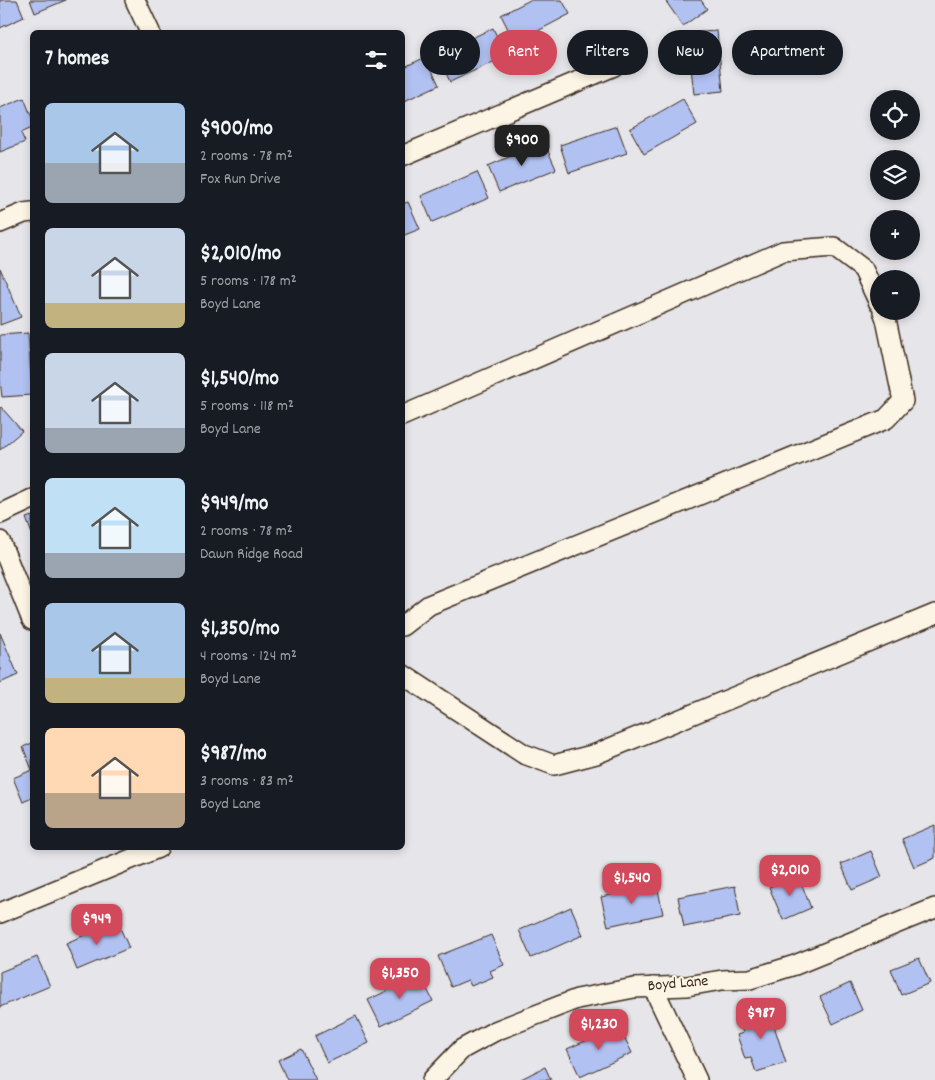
<!DOCTYPE html>
<html lang="en">
<head>
<meta charset="utf-8">
<style>
	:root { --surface:#171b24; --page:#242831; --text:#f1f3f6; --muted:#9ea1a6; --accent:#d1495b }
	body { margin:0; font-family:Dekko,sans-serif; background:var(--page); color:var(--text); height:100vh; display:flex; flex-direction:column; font-size:19px; white-space:nowrap }
	* { box-sizing:border-box; margin:0 }
	p { font-size:16px; color:var(--muted) }
	.icon { flex:none; width:28px; height:28px; fill:none; stroke:currentColor; stroke-width:2; stroke-linecap:round; stroke-linejoin:round }
	.map { position:relative; flex:1; overflow:hidden }
	.panel { position:absolute; left:30px; top:30px; width:375px; height:820px; display:flex; flex-direction:column; background:var(--surface); border-radius:8px; box-shadow:0 2px 8px #0003 }
	.panel>* { flex:none }
	.banner { position:absolute; left:420px; top:30px; width:440px; height:45px; display:flex; gap:10px }
	.controls { position:absolute; left:870px; top:90px; display:grid; gap:10px }
	.controls a { display:grid; place-items:center; width:50px; height:50px; border-radius:50%; background:var(--surface); box-shadow:0 2px 8px #0003; font-size:25px }
	.price { position:absolute; translate:-50% -42px; padding:0 11px; border-radius:10px; background:var(--accent); color:#fff; font-size:16px; line-height:32px; filter:drop-shadow(0 1px 2px #0008) }
	.price::after { content:''; position:absolute; left:50%; top:30px; width:15px; height:11px; margin-left:-8px; background:inherit; clip-path:polygon(0 0,100% 0,50% 100%) }
	.price.current { background:#222; color:#fff }
	ul { padding:0; list-style:none }
	li { display:flex; align-items:center; gap:15px; height:125px; padding:0 15px }
	li span { display:grid; place-items:center; flex:none; width:140px; height:100px; border-radius:8px; color:#555 }
	li>.icon { margin-inline-start:auto }
	span .icon { width:60px; height:60px; fill:#fffc; stroke-width:1 }
	li b { font-size:21px }
	h2 { display:flex; justify-content:space-between; align-items:center; height:60px; padding:0 15px; font-size:21px }
	.pill { padding:0 18px; border-radius:22px; background:var(--surface); box-shadow:0 2px 8px #0003; font-size:18px; line-height:45px }
	.pill.current { background:var(--accent); color:#fff }
	.map>svg:first-child { display:block }
	.building { fill:#b1c1f1; stroke:#3b2a1e }
	.lines { fill:none; stroke-linecap:round; stroke-linejoin:round }
	.street-casing { stroke:#3b2a1e; stroke-width:22 }
	.street { stroke:#fcf5e5; stroke-width:19 }
	.labels { text-anchor:middle; dominant-baseline:central; stroke-width:4; stroke-linejoin:round; paint-order:stroke }
	.street-label { font-size:16px; fill:#3b2a1e; stroke:#fcf5e5 }
</style>
</head>
<body>
<div class="map">
<svg width="935" height="1080" viewBox="0 0 935 1080">
	<rect width="100%" height="100%" fill="#e6e5e9"/>
	<filter id="ink" filterUnits="userSpaceOnUse"><feTurbulence type="fractalNoise" baseFrequency=".02" numOctaves="2"/><feDisplacementMap in="SourceGraphic" scale="10" xChannelSelector="R" yChannelSelector="G"/><feConvolveMatrix kernelMatrix="1 2 1 2 8 2 1 2 1" color-interpolation-filters="sRGB"/></filter>
	<g filter="url(#ink)">
		<g class="building">
			<polygon points="0,0 17,0 24,17 0,28"/>
			<polygon points="30,0 66,0 35,13"/>
			<polygon points="530,0 562,0 570,14 515,43 501,15"/>
			<polygon points="665,0 701,0 707,9 683,26"/>
			<polygon points="493,28 506,56 450,82 438,54"/>
			<polygon points="717,31 723,91 694,94 687,33"/>
			<polygon points="426,57 439,85 402,102 402,68"/>
			<polygon points="24,98 32,118 32,128 21,133 25,142 0,152 0,108"/>
			<polygon points="683,99 697,124 644,154 630,129"/>
			<polygon points="617,126 627,153 569,173 560,145"/>
			<polygon points="544,142 556,169 499,192 488,166"/>
			<polygon points="477,172 489,198 432,222 421,196"/>
			<polygon points="408,202 420,229 402,236 402,204"/>
			<polygon points="0,268 21,317 0,325"/>
			<polygon points="28,333 32,395 2,397 0,381 0,335"/>
			<polygon points="1,407 22,431 0,450 0,408"/>
			<polygon points="32,516 32,534 26,518"/>
			<polygon points="0,633 18,675 0,683"/>
			<polygon points="32,743 32,798 23,802 13,778 32,770 23,747"/>
			<polygon points="935,825 935,858 914,867 902,839"/>
			<polygon points="871,851 882,877 852,890 841,864"/>
			<polygon points="798,875 811,908 783,920 769,887"/>
			<polygon points="657,885 663,914 608,926 601,897"/>
			<polygon points="735,886 740,916 684,927 678,897"/>
			<polygon points="571,907 583,935 531,958 519,930"/>
			<polygon points="117,921 129,948 77,970 66,943"/>
			<polygon points="491,935 504,965 490,971 493,977 471,986 468,980 451,987 438,956"/>
			<polygon points="37,957 50,986 0,1007 0,972"/>
			<polygon points="919,958 930,983 901,995 891,969"/>
			<polygon points="420,975 433,1001 381,1026 368,1000"/>
			<polygon points="850,983 862,1010 833,1024 820,997"/>
			<polygon points="768,1007 786,1063 756,1072 751,1058 745,1059 737,1035 743,1033 738,1017"/>
			<polygon points="356,1016 369,1043 327,1063 315,1036"/>
			<polygon points="619,1026 632,1053 580,1077 567,1049"/>
			<polygon points="301,1049 316,1080 287,1080 278,1060"/>
			<polygon points="545,1067 551,1080 519,1080"/>
		</g>
		<g class="lines">
			<g class="street-casing">
				<g id="street">
					<polyline points="135,0 150,32"/>
					<polyline points="402,156 614,66"/>
					<polyline points="0,223 24,213 32,212"/>
					<polyline points="402,416 783,251 834,247 863,269 879,303"/>
					<polyline points="0,514 32,499"/>
					<polyline points="0,541 32,620"/>
					<polyline points="402,626 429,605 886,419 903,401 886,319 883,311"/>
					<polyline points="402,674 524,754 554,765 596,754 935,614"/>
					<polyline points="0,913 158,848"/>
					<polyline points="653,987 697,1080"/>
					<polyline points="432,1080 462,1049 495,1031 577,999 634,988 687,986 722,980 750,979 795,965 935,908"/>
				</g>
			</g>
			<use href="#street" class="street"/>
		</g>
	</g>
	<g class="labels">
		<g class="street-label">
			<text transform="translate(678 984) rotate(-5)">Boyd Lane</text>
		</g>
	</g>
</svg>
<div class="controls">
<a><svg class="icon" aria-label="locate" viewBox="0 0 24 24"><circle cx="12" cy="12" r="6"/><path d="M12 2v4M12 18v4M2 12h4M18 12h4"/></svg></a>
<a><svg class="icon" aria-label="layers" viewBox="0 0 24 24"><path d="M12 4l9 5-9 5-9-5zM3 14l9 5 9-5"/></svg></a>
<a>+</a>
<a>−</a>
</div>
<b class="price current" style="left:522px;top:167px">$900</b>
<b class="price" style="left:790px;top:897px">$2,010</b>
<b class="price" style="left:632px;top:905px">$1,540</b>
<b class="price" style="left:97px;top:946px">$949</b>
<b class="price" style="left:400px;top:1000px">$1,350</b>
<b class="price" style="left:761px;top:1040px">$987</b>
<b class="price" style="left:599px;top:1051px">$1,230</b>
<div class="banner">
<a class="pill">Buy</a>
<a class="pill current">Rent</a>
<a class="pill">Filters</a>
<a class="pill">New</a>
<a class="pill">Apartment</a>
</div>
<section class="panel">
<h2>7 homes<svg class="icon" aria-label="filters" viewBox="0 0 24 24"><path d="M4 7h16M4 17h16"/><circle cx="9" cy="7" r="2"/><circle cx="15" cy="17" r="2"/></svg></h2>
<ul>
<li><span style="background:linear-gradient(#a9c7e8 60%,#9aa5b1 0)"><svg class="icon" aria-label="home" viewBox="0 0 24 24"><path d="M3 11l9-7 9 7M6 9v11h12V9"/></svg></span><div><b>$900/mo</b><p>2 rooms · 78 m²</p><p>Fox Run Drive</p></div></li>
<li><span style="background:linear-gradient(#c9d6e8 75%,#c2b280 0)"><svg class="icon" aria-label="home" viewBox="0 0 24 24"><path d="M3 11l9-7 9 7M6 9v11h12V9"/></svg></span><div><b>$2,010/mo</b><p>5 rooms · 178 m²</p><p>Boyd Lane</p></div></li>
<li><span style="background:linear-gradient(#c9d6e8 75%,#9aa5b1 0)"><svg class="icon" aria-label="home" viewBox="0 0 24 24"><path d="M3 11l9-7 9 7M6 9v11h12V9"/></svg></span><div><b>$1,540/mo</b><p>5 rooms · 118 m²</p><p>Boyd Lane</p></div></li>
<li><span style="background:linear-gradient(#bfe0f5 75%,#9aa5b1 0)"><svg class="icon" aria-label="home" viewBox="0 0 24 24"><path d="M3 11l9-7 9 7M6 9v11h12V9"/></svg></span><div><b>$949/mo</b><p>2 rooms · 78 m²</p><p>Dawn Ridge Road</p></div></li>
<li><span style="background:linear-gradient(#a9c7e8 75%,#c2b280 0)"><svg class="icon" aria-label="home" viewBox="0 0 24 24"><path d="M3 11l9-7 9 7M6 9v11h12V9"/></svg></span><div><b>$1,350/mo</b><p>4 rooms · 124 m²</p><p>Boyd Lane</p></div></li>
<li><span style="background:linear-gradient(#ffd9b3 65%,#b9a48a 0)"><svg class="icon" aria-label="home" viewBox="0 0 24 24"><path d="M3 11l9-7 9 7M6 9v11h12V9"/></svg></span><div><b>$987/mo</b><p>3 rooms · 83 m²</p><p>Boyd Lane</p></div></li>
</ul>
</section>
</div>
</body>
</html>
